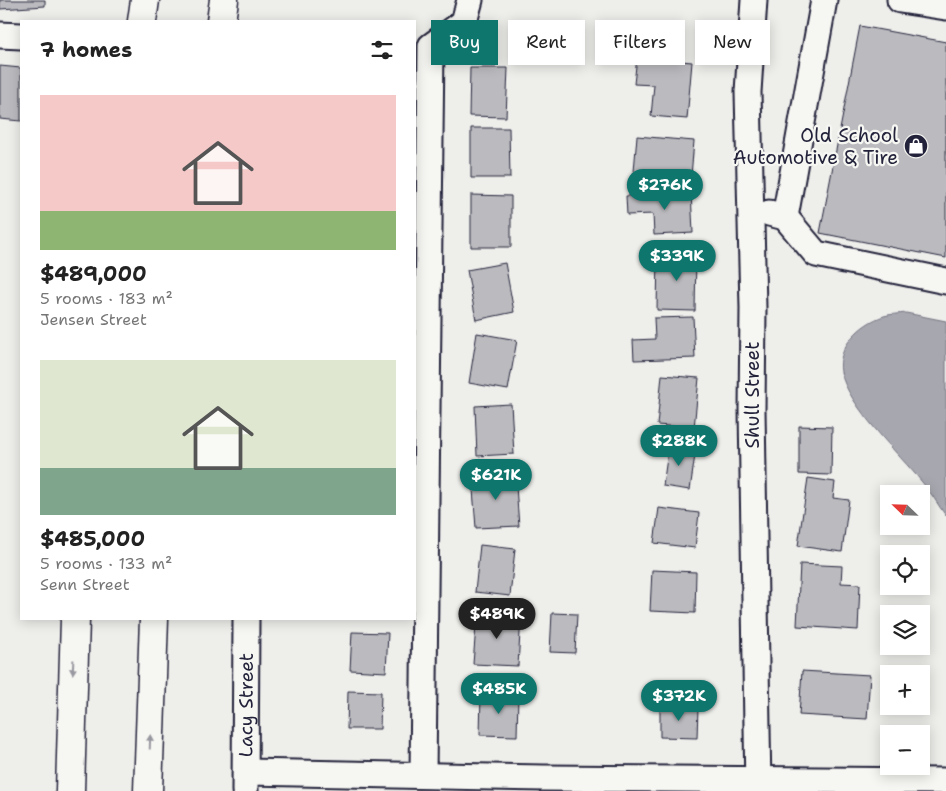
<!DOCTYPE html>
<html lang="en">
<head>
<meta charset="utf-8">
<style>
	:root { --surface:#fff; --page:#f6f6f6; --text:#222; --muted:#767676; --accent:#0f766e }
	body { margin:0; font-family:"Shantell Sans",sans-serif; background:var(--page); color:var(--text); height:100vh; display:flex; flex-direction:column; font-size:19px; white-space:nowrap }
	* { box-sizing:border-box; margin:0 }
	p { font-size:16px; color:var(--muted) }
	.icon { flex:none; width:28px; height:28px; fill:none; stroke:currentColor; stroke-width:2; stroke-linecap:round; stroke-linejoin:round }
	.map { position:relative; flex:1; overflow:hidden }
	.sheet { position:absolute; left:20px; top:20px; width:396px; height:600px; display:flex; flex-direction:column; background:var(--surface); border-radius:0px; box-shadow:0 2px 12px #0003 }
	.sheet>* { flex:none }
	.banner { position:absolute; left:431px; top:20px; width:439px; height:45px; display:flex; gap:10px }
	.needle { width:32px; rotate:293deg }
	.tools { position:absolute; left:880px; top:485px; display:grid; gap:10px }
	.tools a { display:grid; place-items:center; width:50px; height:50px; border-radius:0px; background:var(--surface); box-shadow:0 2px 12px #0003; font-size:25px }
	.price { position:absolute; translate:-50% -42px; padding:0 11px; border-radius:18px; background:var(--accent); color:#fff; font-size:16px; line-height:32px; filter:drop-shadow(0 1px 2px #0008) }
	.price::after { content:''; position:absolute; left:50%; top:30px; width:15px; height:11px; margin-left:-8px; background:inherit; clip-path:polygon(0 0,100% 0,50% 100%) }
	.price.selected { background:#222; color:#fff }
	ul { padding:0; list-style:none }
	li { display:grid; align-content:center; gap:10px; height:265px; padding:0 20px }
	li span { display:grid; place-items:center; height:155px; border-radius:0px; color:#555 }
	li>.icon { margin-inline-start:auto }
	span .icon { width:90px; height:90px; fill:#fffc; stroke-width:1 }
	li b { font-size:21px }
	h2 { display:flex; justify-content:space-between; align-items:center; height:60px; padding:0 20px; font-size:21px }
	.tag { padding:0 18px; border-radius:0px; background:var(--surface); box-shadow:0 2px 12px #0003; font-size:18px; line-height:45px }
	.tag.selected { background:var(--accent); color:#fff }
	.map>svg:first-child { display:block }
	.water { fill:#a7a7af; stroke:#727281 }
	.building { fill:#bbbbbf; stroke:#22223b }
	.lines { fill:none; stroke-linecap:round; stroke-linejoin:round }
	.minor-casing { stroke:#22223b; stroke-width:29 }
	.highway-casing { stroke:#22223b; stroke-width:31 }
	.minor { stroke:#f6f6f2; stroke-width:25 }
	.highway { stroke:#f6f6f2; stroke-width:28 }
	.oneway { fill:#9797a0 }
	.labels { text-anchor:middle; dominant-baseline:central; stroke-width:4.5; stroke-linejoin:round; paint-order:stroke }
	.poi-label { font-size:19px; fill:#22223b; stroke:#f6f6f2; text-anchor:end }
	.street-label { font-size:19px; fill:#22223b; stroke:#f6f6f2 }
</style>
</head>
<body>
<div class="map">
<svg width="946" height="791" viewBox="0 0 946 791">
	<rect width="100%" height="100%" fill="#eeeeeb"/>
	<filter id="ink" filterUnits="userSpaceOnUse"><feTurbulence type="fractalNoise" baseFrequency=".02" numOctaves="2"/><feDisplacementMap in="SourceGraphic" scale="10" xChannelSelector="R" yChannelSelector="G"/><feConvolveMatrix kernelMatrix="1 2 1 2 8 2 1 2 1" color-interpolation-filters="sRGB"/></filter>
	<g filter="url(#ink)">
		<path class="water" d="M 906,313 L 946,321 L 946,516 C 938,505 931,492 922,482 C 899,454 848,406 841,372 C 836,347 861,323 884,316 C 890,314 899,314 906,313 Z"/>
		<g class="building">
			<polygon points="0,0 45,0 45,6 0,9"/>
			<polygon points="860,26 946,42 946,258 820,233"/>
			<polygon points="637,57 692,62 687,119 651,116 654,85 634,84"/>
			<polygon points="0,66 21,68 21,121 0,119"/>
			<polygon points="470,68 508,68 506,117 469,116"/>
			<polygon points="471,128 509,128 510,178 471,178"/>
			<polygon points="637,136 694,141 690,188 633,183"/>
			<polygon points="691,192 693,233 654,235 653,214 627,215 626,196"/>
			<polygon points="471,195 511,196 511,247 471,247"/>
			<polygon points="658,253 696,253 695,311 657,310"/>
			<polygon points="505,263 514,312 476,320 467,270"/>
			<polygon points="693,317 695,358 634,360 633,340 655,339 654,318"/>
			<polygon points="477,333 517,340 508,390 469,383"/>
			<polygon points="662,375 699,378 694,428 657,425"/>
			<polygon points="511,404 514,454 477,456 475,406"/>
			<polygon points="799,426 832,427 831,475 799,474"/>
			<polygon points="669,444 696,448 690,490 663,486"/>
			<polygon points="515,473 519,526 476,528 472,476"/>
			<polygon points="808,478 835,482 833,498 849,500 842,552 798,546"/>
			<polygon points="659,508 699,513 695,548 654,543"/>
			<polygon points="480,545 515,549 510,596 475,592"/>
			<polygon points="800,564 842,566 841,583 860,584 858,630 797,626"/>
			<polygon points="652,570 696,572 695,613 650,611"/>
			<polygon points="477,613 521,616 518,666 473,664"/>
			<polygon points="552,613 577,614 575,653 550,652"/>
			<polygon points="352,632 388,633 386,672 350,670"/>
			<polygon points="802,671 870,675 867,719 799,715"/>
			<polygon points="348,691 381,692 380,729 347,729"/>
			<polygon points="481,694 518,695 517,736 480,735"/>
			<polygon points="660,707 698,708 697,738 660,737"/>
		</g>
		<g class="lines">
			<g class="minor-casing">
				<g id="minor">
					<polyline points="754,0 748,92 753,308 752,410 758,791"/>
					<polyline points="900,0 946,7"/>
					<polyline points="0,35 21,36"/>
					<polyline points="769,213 785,217 816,254 946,281"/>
					<polyline points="785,217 824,0"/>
					<polyline points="246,772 544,778 946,781"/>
					<polyline points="423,775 431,46 464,22 470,0"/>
					<path id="s1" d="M 245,791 L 246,619"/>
				</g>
			</g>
			<g class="highway-casing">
				<g id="highway">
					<polyline points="142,21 145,0"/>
					<polyline points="221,21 224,0"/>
					<polyline points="70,791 75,619"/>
					<polyline points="148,791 154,619"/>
				</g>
			</g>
			<use href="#minor" class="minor"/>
			<use href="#highway" class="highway"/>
		</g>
		<defs><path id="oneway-solid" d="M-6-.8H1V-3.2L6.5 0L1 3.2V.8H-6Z" transform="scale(1.25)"/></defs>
		<g class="oneway">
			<use href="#oneway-solid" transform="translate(73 667) rotate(93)"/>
			<use href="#oneway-solid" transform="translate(150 742) rotate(-88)"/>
		</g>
	</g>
	<defs>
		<g id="shop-disc" transform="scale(1.25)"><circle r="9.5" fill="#22223b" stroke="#f6f6f2"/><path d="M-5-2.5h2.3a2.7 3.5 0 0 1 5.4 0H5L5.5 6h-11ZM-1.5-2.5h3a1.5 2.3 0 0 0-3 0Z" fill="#fff"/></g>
	</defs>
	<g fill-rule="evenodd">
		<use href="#shop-disc" x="916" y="146"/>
	</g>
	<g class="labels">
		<g class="poi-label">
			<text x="898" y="135">Old School<tspan x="898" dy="22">Automotive &amp; Tire</tspan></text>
		</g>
		<g class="street-label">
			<text transform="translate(752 395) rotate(-90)">Shull Street</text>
			<text stroke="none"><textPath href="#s1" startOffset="86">Lacy Street</textPath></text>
		</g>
	</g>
</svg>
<div class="tools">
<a><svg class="needle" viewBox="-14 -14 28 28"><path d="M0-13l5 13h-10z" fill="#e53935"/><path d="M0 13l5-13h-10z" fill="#767676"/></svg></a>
<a><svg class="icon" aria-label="locate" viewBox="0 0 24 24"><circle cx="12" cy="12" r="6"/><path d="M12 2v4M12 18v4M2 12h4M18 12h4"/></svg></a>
<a><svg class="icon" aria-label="layers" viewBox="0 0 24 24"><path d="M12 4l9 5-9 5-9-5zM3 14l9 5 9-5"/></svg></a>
<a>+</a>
<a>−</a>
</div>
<b class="price" style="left:665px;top:211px">$276K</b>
<b class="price" style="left:677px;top:282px">$339K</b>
<b class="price" style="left:679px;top:467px">$288K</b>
<b class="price" style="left:496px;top:501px">$621K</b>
<b class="price selected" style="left:497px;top:640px">$489K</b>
<b class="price" style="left:499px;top:715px">$485K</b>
<b class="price" style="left:679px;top:722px">$372K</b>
<div class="banner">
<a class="tag selected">Buy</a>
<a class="tag">Rent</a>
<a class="tag">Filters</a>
<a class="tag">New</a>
</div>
<section class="sheet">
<h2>7 homes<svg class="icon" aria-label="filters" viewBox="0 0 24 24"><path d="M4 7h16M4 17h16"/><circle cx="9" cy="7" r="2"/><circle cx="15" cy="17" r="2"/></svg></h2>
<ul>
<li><span style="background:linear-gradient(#f6c9c9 75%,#8fb573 0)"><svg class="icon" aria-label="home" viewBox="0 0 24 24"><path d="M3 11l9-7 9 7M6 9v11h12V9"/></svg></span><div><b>$489,000</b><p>5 rooms · 183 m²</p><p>Jensen Street</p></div></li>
<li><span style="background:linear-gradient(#dfe7d0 70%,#7fa58c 0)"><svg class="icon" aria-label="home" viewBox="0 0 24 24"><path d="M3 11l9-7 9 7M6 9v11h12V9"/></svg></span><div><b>$485,000</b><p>5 rooms · 133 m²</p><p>Senn Street</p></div></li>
</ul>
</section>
</div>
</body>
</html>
